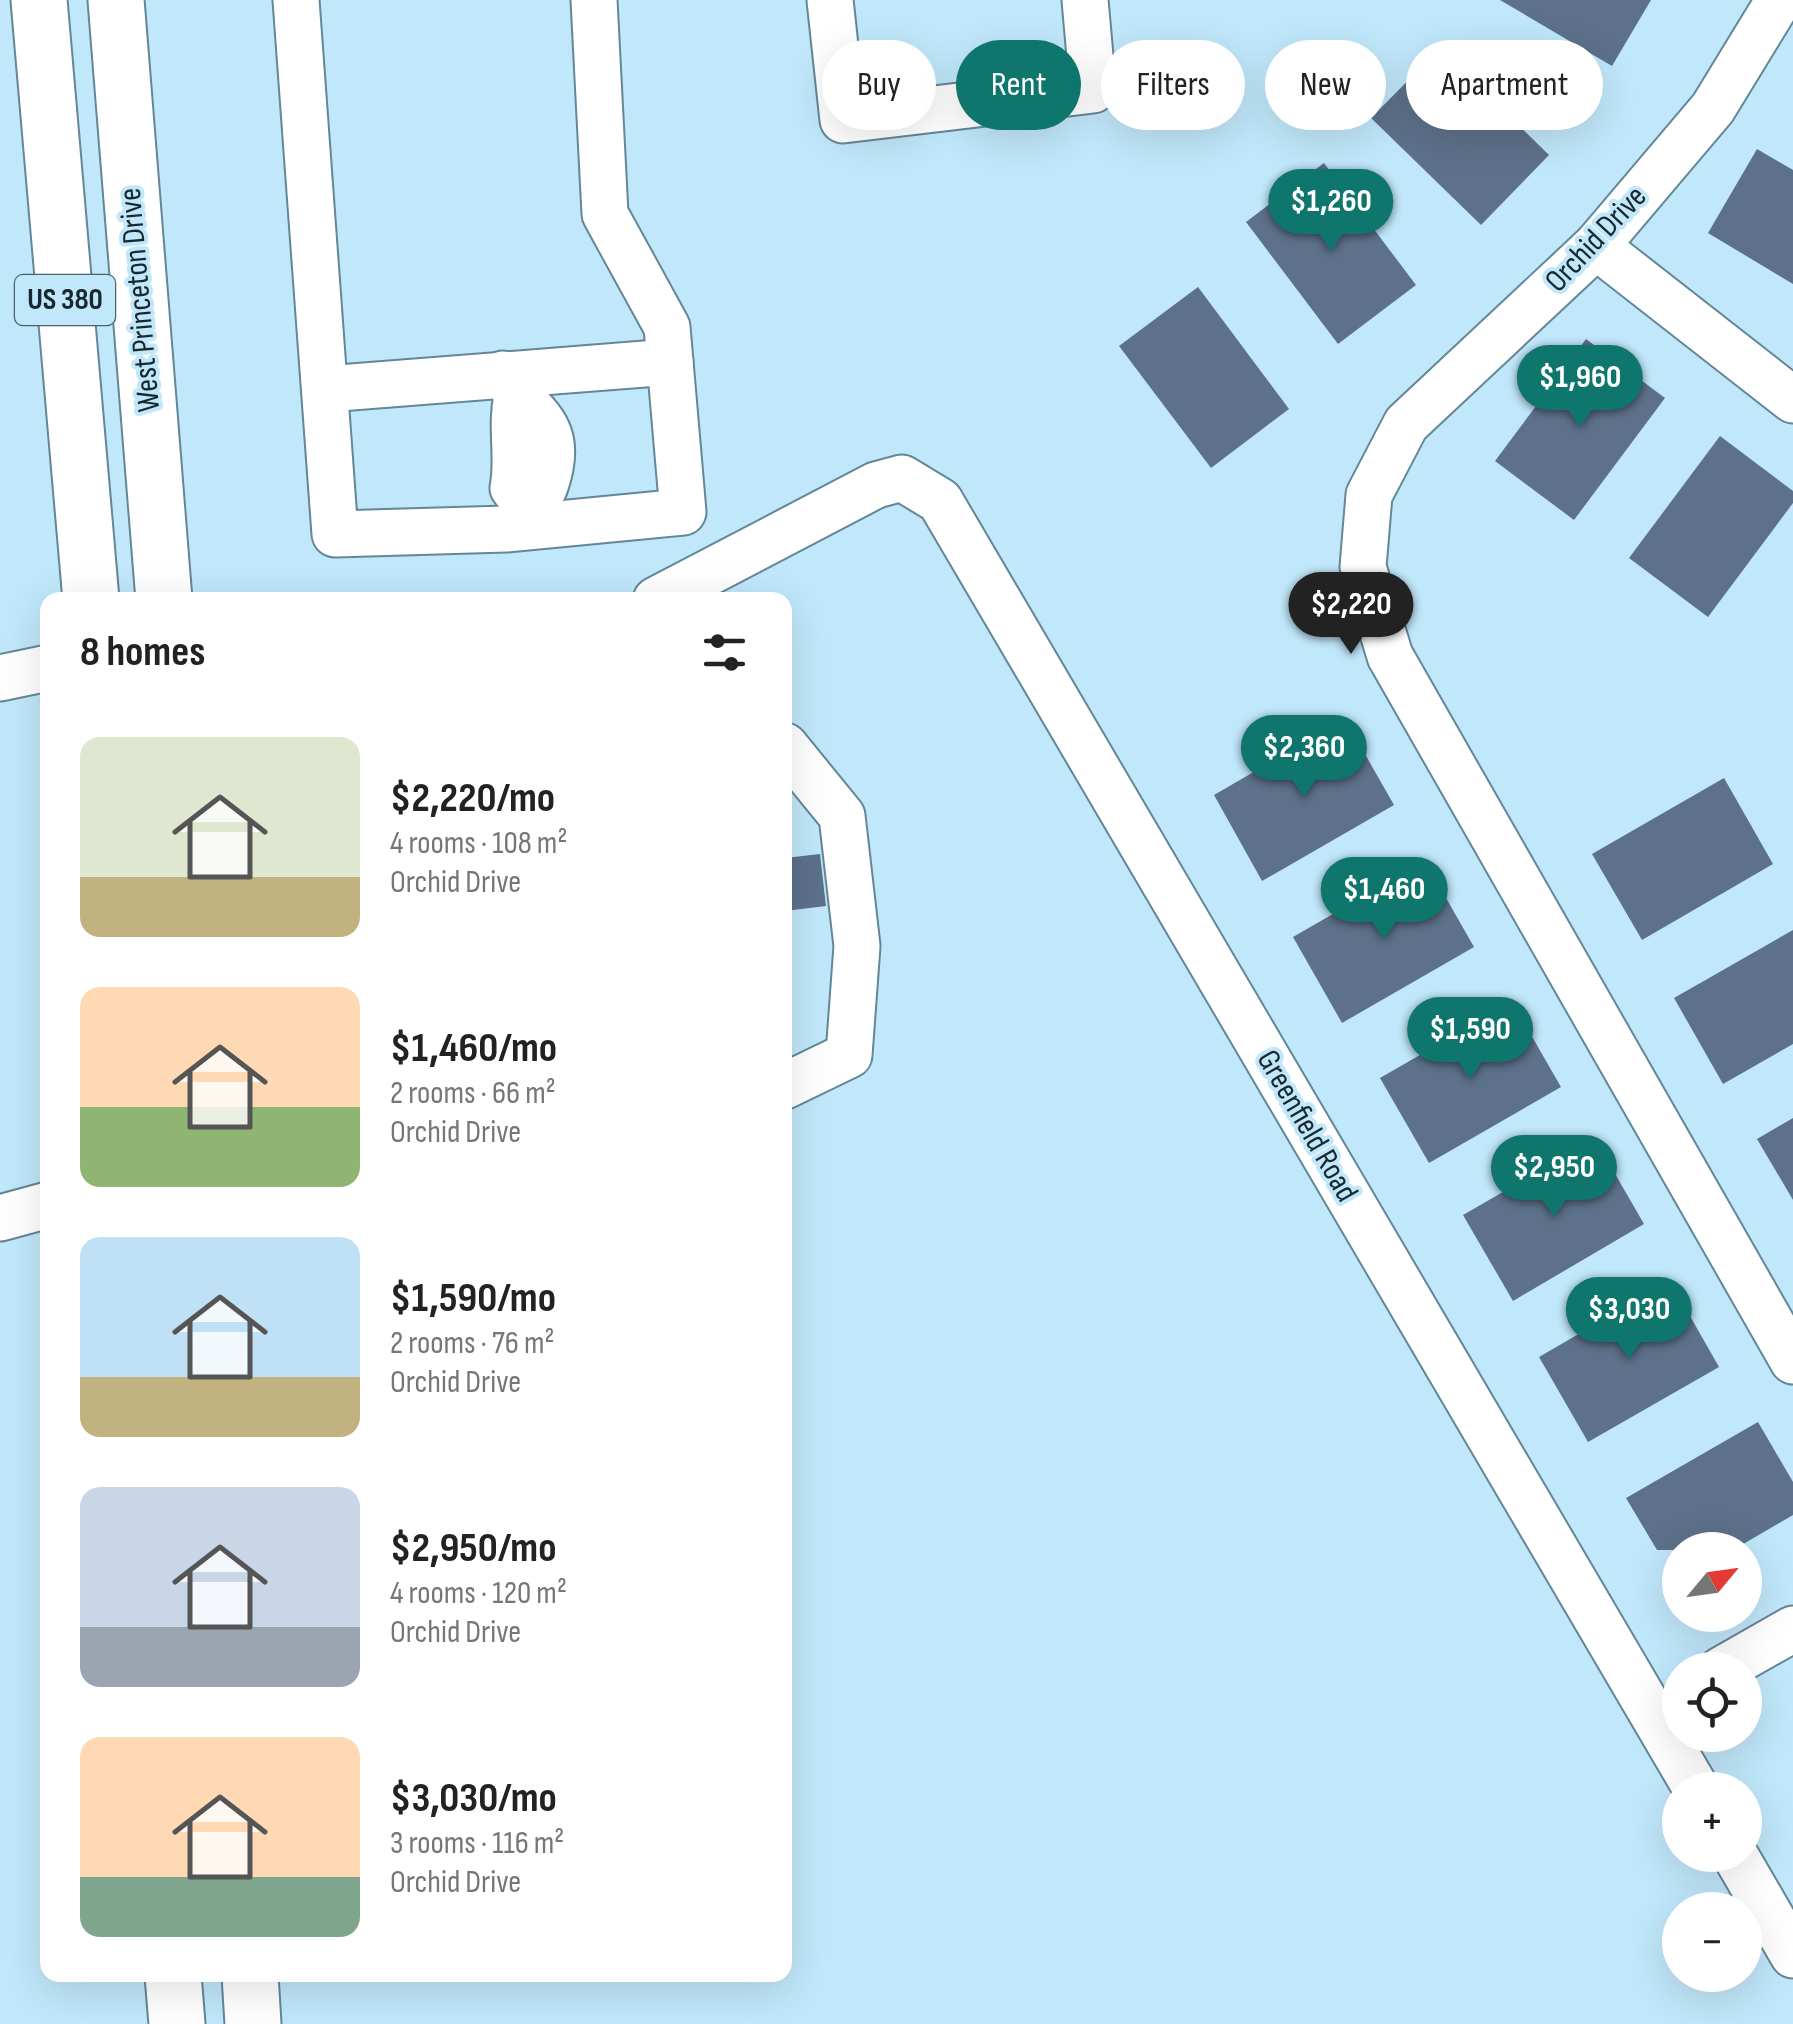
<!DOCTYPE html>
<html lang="en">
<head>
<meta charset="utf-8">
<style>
	:root { --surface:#fff; --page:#f2f2f2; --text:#222; --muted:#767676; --accent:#0f766e }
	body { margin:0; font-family:"Sofia Sans Condensed",sans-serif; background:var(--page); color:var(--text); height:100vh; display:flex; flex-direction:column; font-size:38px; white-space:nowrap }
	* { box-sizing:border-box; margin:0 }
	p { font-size:32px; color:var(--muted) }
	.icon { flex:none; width:55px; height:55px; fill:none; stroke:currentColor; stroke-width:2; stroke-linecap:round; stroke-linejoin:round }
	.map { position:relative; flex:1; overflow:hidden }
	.panel { position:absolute; left:40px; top:592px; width:752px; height:1390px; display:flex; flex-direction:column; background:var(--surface); border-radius:20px; box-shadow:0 10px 40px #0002 }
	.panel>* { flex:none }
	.guide { position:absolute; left:822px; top:40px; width:820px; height:90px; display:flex; gap:20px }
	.needle { width:65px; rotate:61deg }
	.tools { position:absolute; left:1662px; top:1532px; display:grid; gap:20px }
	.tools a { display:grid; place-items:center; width:100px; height:100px; border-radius:50%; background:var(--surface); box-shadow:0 10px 40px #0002; font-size:50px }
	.price { position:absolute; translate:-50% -85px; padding:0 22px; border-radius:35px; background:var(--accent); color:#fff; font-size:32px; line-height:65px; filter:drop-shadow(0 2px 5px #0008) }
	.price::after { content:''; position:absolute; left:50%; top:60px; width:30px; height:22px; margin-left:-15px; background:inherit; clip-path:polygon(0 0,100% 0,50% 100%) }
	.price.on { background:#222; color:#fff }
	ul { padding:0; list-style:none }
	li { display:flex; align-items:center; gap:30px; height:250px; padding:0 40px }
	li span { display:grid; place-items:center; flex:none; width:280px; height:200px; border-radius:20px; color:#555 }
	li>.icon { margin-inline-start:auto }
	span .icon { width:120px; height:120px; fill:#fffc; stroke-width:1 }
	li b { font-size:42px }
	h2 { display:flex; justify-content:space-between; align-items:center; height:120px; padding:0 40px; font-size:42px }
	.tag { padding:0 35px; border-radius:45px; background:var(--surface); box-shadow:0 10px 40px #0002; font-size:35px; line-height:90px }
	.tag.on { background:var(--accent); color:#fff }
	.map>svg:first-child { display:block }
	.building { fill:#5d718b }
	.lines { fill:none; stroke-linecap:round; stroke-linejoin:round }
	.minor-casing { stroke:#638798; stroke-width:49 }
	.highway-casing { stroke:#638798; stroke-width:59 }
	.minor { stroke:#fff; stroke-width:45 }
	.highway { stroke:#fff; stroke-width:55 }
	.labels { text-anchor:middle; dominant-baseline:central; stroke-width:8; stroke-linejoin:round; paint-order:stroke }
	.shield { fill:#c0e7fa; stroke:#4b616c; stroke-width:2.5 }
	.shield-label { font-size:30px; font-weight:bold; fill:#19272f }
	.street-label { font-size:32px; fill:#19272f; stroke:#c0e7fa }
</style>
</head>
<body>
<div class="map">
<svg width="1793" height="2024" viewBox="0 0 1793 2024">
	<rect width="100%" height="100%" fill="#c0e7fa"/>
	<g class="building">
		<polygon points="1500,0 1651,0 1612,66"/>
		<polygon points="1440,48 1549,155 1481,225 1371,118"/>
		<polygon points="1757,149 1793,170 1793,284 1708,233"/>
		<polygon points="1324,163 1416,285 1338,344 1246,222"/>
		<polygon points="1198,287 1289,409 1211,468 1119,346"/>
		<polygon points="1586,339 1665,398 1574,520 1495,461"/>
		<polygon points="1720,436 1793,491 1793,503 1708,617 1629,558"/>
		<polygon points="1345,719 1394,805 1262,881 1214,795"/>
		<polygon points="1724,778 1773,864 1642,940 1592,854"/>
		<polygon points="820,854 826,906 785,911 785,858"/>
		<polygon points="1425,861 1474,947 1342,1023 1293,937"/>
		<polygon points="1793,930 1793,1044 1723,1084 1674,998"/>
		<polygon points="1512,1002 1561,1087 1429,1163 1380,1078"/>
		<polygon points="1793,1118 1793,1200 1757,1139"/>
		<polygon points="1595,1139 1644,1224 1513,1301 1463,1215"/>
		<polygon points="1670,1281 1719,1367 1588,1442 1539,1357"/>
		<polygon points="1758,1422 1793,1482 1793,1515 1733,1550 1657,1550 1626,1498"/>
	</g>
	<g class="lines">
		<g class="minor-casing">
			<g id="minor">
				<polyline points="296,0 335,534 506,529 683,512 667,327 605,214 594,0"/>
				<polyline points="830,0 843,120 1093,90 1085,0"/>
				<polyline points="1779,0 1713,108 1596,246 1406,424 1369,495 1363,567 1390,656 1793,1361"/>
				<polyline points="1596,246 1793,400"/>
				<path d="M 503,374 C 530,417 566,422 546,483 C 541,500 529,507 530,526"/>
				<polyline points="326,389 670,362"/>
				<path d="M 517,396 C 510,427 519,456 513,488 L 530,511"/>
				<polyline points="656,600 876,485 902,478 940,501 1697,1790"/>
				<polyline points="0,678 48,668"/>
				<polyline points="785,746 842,816 857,946 849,1055 785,1086"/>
				<polyline points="0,1218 48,1205"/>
				<polyline points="1721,1670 1793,1629"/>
				<polyline points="1735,1855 1793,1955"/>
			</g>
		</g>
		<g class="highway-casing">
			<g id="highway">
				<polyline points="39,0 91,600"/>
				<polyline points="116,0 164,600"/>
				<polyline points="173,1975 177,2024"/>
				<polyline points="250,1975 253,2024"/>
			</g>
		</g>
		<use href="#minor" class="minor"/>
		<use href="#highway" class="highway"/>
	</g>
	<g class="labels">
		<rect class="shield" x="15" y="275" width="100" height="50" rx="8"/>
		<g class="shield-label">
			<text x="65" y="300">US 380</text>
		</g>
		<g class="street-label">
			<text transform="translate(1596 239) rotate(-47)">Orchid Drive</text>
			<text transform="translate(140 300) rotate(-95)">West Princeton Drive</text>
			<text transform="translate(1307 1126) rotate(60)">Greenfield Road</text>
		</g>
	</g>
</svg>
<div class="tools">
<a><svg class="needle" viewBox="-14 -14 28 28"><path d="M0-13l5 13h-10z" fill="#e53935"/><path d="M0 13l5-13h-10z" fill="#767676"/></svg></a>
<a><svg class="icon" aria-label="locate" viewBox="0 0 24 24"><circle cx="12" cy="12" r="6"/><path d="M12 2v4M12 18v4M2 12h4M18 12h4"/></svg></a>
<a>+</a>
<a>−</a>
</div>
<b class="price" style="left:1331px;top:254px">$1,260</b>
<b class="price" style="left:1580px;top:430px">$1,960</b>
<b class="price on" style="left:1351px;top:657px">$2,220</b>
<b class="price" style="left:1304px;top:800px">$2,360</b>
<b class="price" style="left:1384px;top:942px">$1,460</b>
<b class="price" style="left:1470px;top:1082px">$1,590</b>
<b class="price" style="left:1554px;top:1220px">$2,950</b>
<b class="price" style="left:1629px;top:1362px">$3,030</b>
<div class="guide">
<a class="tag">Buy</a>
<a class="tag on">Rent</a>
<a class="tag">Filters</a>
<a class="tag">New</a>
<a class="tag">Apartment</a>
</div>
<section class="panel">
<h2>8 homes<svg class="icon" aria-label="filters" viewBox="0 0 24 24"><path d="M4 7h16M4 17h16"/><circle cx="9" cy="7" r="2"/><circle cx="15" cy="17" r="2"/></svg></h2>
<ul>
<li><span style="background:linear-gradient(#dfe7d0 70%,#c2b280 0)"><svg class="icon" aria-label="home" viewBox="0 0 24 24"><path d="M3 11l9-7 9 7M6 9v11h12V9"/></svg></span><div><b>$2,220/mo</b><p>4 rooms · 108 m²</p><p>Orchid Drive</p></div></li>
<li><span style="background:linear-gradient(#ffd9b3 60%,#8fb573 0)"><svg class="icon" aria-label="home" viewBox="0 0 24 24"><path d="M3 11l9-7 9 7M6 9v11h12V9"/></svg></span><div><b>$1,460/mo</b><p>2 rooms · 66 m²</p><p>Orchid Drive</p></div></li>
<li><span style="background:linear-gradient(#bfe0f5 70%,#c2b280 0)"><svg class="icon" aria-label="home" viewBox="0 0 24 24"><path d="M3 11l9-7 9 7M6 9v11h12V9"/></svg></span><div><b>$1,590/mo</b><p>2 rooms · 76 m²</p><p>Orchid Drive</p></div></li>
<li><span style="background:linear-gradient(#c9d6e8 70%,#9aa5b1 0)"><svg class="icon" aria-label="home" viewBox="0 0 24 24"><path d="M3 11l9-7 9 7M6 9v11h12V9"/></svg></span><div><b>$2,950/mo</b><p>4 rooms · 120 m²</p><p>Orchid Drive</p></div></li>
<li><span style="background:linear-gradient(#ffd9b3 70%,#7fa58c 0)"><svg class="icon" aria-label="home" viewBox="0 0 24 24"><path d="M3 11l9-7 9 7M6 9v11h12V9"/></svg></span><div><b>$3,030/mo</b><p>3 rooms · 116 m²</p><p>Orchid Drive</p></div></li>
</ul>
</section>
</div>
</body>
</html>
